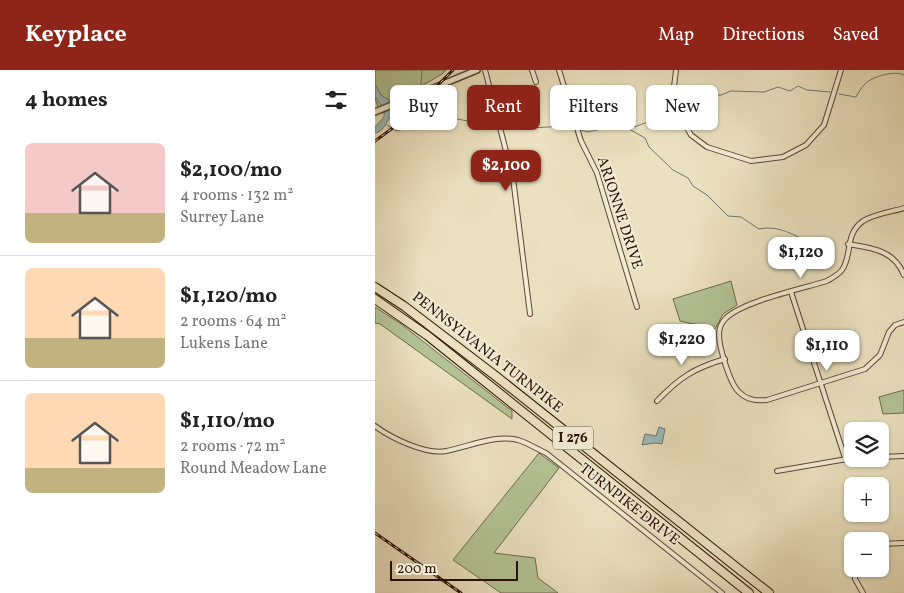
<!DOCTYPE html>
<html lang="en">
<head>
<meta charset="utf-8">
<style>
	:root { --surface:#fff; --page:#f6f6f6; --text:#222; --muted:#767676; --line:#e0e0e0; --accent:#8f2418 }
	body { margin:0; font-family:Vollkorn,serif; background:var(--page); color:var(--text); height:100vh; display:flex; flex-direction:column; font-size:19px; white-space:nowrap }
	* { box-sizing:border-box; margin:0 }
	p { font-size:16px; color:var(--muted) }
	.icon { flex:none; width:28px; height:28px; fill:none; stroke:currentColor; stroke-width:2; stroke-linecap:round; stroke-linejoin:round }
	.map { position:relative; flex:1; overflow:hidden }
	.side { display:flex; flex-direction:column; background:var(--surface); width:375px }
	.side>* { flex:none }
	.hud { position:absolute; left:15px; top:15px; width:439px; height:45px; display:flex; gap:10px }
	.fabs { position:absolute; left:469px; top:352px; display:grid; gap:10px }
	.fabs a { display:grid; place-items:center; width:45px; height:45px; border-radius:8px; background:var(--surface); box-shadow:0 1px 4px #0004; font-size:25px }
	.scale { position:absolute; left:15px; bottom:12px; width:128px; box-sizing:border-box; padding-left:5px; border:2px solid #2d1103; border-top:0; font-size:14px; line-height:18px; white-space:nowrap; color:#2d1103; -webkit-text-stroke:4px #f2ecd6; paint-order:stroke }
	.price { position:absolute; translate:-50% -42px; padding:0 11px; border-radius:10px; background:#fff; color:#222; font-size:16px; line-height:32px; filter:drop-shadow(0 1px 2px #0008) }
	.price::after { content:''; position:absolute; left:50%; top:30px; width:15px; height:11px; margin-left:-8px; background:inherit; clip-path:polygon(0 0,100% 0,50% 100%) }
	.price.active { background:var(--accent); color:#fff }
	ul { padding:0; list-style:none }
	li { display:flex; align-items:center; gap:15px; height:125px; padding:0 25px }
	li+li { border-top:1px solid var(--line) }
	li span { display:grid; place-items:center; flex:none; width:140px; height:100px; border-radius:8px; color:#555 }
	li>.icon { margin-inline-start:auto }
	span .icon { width:60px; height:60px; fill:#fffc; stroke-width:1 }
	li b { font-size:21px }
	h2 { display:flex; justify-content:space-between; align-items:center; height:60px; padding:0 25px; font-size:21px }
	.tag { padding:0 18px; border-radius:8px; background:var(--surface); box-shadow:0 1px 4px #0004; font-size:18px; line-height:45px }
	.tag.active { background:var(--accent); color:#fff }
	header { display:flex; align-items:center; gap:30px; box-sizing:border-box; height:70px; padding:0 25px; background:var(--accent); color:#fff }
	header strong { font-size:24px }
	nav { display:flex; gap:28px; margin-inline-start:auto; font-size:18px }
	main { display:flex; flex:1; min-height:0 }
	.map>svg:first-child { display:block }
	.green { fill:#b3c395; stroke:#706a4c }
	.water { fill:#9bbcbb; stroke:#6f7871 }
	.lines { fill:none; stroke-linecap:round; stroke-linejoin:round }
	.stream { stroke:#6f7871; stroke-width:1 }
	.minor-casing { stroke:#5c4532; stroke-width:6 }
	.tertiary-casing { stroke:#5c4532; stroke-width:8 }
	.motorway-casing { stroke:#2d1103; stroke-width:10 }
	.minor { stroke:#f2ecd6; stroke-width:4 }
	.tertiary { stroke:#f2ecd6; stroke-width:5 }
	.motorway { stroke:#ebe1c0; stroke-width:8 }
	.rail-casing { stroke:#2d1103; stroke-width:3 }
	.rail { stroke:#f2ecd6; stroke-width:1; stroke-dasharray:4; stroke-linecap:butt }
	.labels { text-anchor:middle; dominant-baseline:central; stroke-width:4; stroke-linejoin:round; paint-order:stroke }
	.shield { fill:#f2ecd6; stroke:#685342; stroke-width:1 }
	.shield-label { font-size:14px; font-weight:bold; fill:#2d1103 }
	.street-label { font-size:15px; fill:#2d1103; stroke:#f2ecd6 }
</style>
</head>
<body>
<header>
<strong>Keyplace</strong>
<nav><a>Map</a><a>Directions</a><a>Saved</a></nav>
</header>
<main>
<section class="side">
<h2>4 homes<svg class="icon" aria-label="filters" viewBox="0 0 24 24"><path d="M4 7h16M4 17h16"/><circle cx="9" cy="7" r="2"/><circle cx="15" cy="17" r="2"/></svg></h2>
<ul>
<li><span style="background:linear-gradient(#f6c9c9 70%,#c2b280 0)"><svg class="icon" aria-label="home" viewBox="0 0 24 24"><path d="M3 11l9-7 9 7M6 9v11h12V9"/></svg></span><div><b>$2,100/mo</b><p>4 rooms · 132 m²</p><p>Surrey Lane</p></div></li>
<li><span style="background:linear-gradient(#ffd9b3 70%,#c2b280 0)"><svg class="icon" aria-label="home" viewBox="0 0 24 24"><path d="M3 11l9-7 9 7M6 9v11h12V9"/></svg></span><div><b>$1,120/mo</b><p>2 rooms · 64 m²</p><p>Lukens Lane</p></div></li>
<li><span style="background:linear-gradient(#ffd9b3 75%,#c2b280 0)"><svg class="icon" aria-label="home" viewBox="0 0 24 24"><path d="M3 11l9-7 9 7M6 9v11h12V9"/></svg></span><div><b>$1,110/mo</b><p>2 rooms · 72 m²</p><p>Round Meadow Lane</p></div></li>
</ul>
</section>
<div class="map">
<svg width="529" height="523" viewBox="0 0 529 523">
	<rect width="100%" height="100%" fill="#ebe1c0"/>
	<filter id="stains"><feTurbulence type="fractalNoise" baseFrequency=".004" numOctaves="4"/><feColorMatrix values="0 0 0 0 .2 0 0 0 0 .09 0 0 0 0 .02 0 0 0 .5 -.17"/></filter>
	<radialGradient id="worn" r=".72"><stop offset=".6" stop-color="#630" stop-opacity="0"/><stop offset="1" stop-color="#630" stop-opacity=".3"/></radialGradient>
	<g class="green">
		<polygon points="0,0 71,0 67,4 4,41 0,28"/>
		<polygon points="356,211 362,235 348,244 340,259 305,251 298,229"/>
		<polygon points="0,237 26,254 137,341 137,349 5,254 0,253"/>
		<polygon points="529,320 529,343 508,344 504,327"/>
		<polygon points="164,383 184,398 119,483 160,488 163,508 183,523 126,523 78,490"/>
	</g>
	<g class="water">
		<path d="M 0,14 L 6,25 L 24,36 C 22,42 20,42 16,46 C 10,53 10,61 0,63 L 0,57 L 9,47 L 9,40 L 0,26 Z"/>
		<polygon points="284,357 290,359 287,374 280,373 267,375 270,364 281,366"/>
	</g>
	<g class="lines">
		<g class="stream">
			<path d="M 464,24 L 481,27 C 483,23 486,18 490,14 C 497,6 522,0 529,5"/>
			<polyline points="24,30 46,15 47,0"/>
			<polyline points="308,40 337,25 346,25 356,21 389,22 403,17 415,21 423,16 432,20 455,22"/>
			<polyline points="67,48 82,49 114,55"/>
			<polyline points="12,55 21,61 48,53"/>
			<polyline points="140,59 189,56 201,59"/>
			<path d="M 254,59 L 270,68 L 274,77 L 298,100 L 313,108 L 318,116 L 332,125 L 353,146 L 366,147 L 384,159 C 404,155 420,165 436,174"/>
			<polyline points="205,60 213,62 226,59 254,59 299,42"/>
		</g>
		<g class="minor-casing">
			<g id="minor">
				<polyline points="110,0 138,108 155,244"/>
				<polyline points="157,0 161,12"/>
				<polyline points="184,0 206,71 222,103 262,237"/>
				<polyline points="301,0 299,17 303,42 316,65 332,77 376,91 408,87 431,75 449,55 466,0"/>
				<path d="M 529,138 C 516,142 499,144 488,151 C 469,165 478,184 467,200 C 463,205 457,208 452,211 C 426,219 369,231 351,248 C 347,252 344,259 344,265 C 344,277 355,314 364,322 C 372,330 381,331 392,330 L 490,299 L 505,285 L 514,262 L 520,255 L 529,252"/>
				<path d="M 473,174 C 497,178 519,180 529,205"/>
				<polyline points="416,222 470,388"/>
				<path d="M 282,331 C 304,308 319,298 350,289"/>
				<path d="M 0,356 C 16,368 51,385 71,381 C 93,377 120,364 143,370 C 153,373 162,379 171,383 L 347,523"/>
				<polyline points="505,387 529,386"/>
				<polyline points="402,401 478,388"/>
				<polyline points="505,474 529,473"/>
				<polyline points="480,499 480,509 488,523"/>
			</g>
		</g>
		<g class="tertiary-casing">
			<polyline id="tertiary" points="0,42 102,0"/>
		</g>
		<g class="motorway-casing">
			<g id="motorway">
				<polyline points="0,217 29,236 122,307 394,523"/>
				<polyline points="0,229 53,266 374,523"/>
			</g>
		</g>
		<use href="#minor" class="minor"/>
		<use href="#tertiary" class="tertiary"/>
		<use href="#motorway" class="motorway"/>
		<g class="rail-casing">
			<g id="rail">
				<polyline points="0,71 26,52 78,0"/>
				<polyline points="0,463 86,523"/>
			</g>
		</g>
		<use href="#rail" class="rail"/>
	</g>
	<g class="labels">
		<rect class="shield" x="178" y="356.5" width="40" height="23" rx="4"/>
		<g class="shield-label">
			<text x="198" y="368">I 276</text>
		</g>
		<g class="street-label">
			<text transform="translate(244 143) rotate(72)">ARIONNE DRIVE</text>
			<text transform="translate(112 283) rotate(38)">PENNSYLVANIA TURNPIKE</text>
			<text transform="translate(254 435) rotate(38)">TURNPIKE DRIVE</text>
		</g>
	</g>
	<rect width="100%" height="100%" filter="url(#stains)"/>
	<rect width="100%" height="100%" fill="url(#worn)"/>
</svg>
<div class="fabs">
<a><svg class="icon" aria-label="layers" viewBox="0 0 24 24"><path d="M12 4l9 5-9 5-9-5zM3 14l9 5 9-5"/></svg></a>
<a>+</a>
<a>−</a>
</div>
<div class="scale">200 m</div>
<b class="price active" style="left:131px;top:122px">$2,100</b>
<b class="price" style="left:426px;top:209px">$1,120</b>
<b class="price" style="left:307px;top:296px">$1,220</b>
<b class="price" style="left:452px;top:302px">$1,110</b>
<div class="hud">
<a class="tag">Buy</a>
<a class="tag active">Rent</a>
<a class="tag">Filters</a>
<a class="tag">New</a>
</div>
</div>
</main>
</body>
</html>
